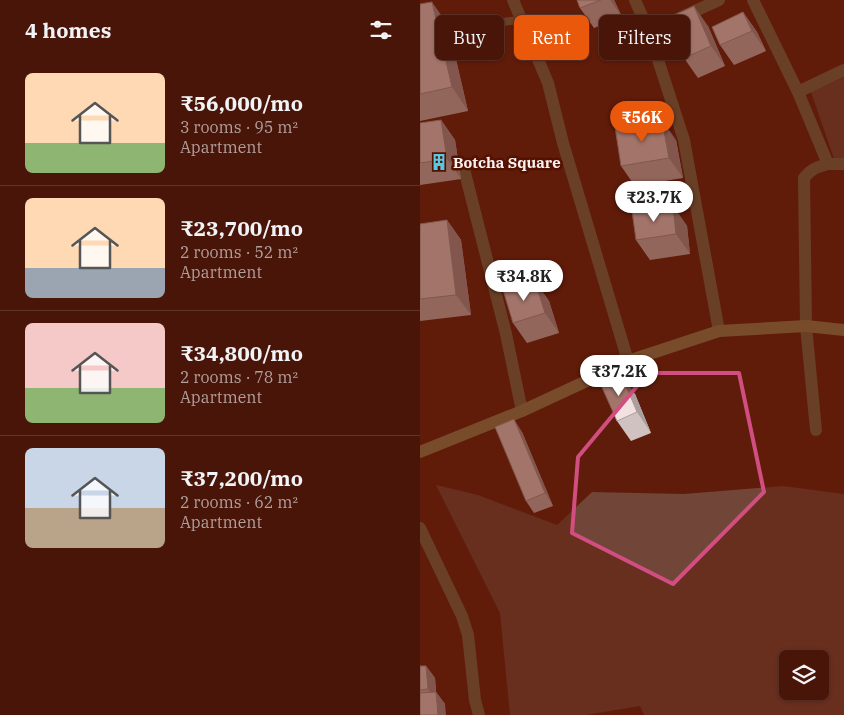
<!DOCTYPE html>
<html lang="en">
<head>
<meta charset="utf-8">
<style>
	:root { --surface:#481508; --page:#522216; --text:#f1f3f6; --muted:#b19f9c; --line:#603429; --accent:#ea580c }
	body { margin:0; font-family:"IBM Plex Serif",serif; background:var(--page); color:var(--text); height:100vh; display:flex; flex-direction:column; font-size:19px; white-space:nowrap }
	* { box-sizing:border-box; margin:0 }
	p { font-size:16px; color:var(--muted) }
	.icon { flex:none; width:28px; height:28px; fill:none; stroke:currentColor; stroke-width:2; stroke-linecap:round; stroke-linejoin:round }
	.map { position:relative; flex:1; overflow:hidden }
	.side { display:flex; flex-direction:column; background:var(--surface); width:420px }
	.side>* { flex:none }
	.top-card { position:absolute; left:15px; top:15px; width:334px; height:45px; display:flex; gap:10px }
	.tools { position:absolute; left:359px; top:650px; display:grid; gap:10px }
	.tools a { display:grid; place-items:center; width:50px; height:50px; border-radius:8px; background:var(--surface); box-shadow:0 1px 4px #0004,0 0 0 1px var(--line); font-size:25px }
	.price { position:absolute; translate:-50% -42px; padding:0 11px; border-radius:18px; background:#fff; color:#222; font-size:16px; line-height:32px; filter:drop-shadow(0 1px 2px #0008) }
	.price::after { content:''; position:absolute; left:50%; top:30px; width:15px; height:11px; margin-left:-8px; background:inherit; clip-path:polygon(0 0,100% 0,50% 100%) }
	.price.selected { background:var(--accent); color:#fff }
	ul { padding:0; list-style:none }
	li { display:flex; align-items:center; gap:15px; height:125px; padding:0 25px }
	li+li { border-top:1px solid var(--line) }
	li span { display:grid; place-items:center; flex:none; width:140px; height:100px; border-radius:8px; color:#555 }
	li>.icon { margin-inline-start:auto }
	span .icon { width:60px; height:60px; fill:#fffc; stroke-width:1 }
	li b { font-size:21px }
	h2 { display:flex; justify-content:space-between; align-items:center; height:60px; padding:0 25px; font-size:21px }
	.chip { padding:0 18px; border-radius:8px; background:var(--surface); box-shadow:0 1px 4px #0004,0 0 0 1px var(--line); font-size:18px; line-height:45px }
	.chip.selected { background:var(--accent); color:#fff }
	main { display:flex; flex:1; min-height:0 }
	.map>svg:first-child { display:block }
	.green { fill:#724539; fill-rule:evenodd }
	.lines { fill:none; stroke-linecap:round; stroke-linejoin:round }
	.lane { stroke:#736b4b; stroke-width:8 }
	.street { stroke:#736b4b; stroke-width:12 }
	.secondary { stroke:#948755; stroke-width:12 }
	.wall { fill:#d1c2c2 }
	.shaded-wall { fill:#aa9e9e }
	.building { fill:#f3e1e1; stroke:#aa9e9e }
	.marked { fill:none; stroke:#d04e80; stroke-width:4; stroke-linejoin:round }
	.labels { text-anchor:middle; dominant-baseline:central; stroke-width:5; stroke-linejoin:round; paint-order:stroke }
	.poi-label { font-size:15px; font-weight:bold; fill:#fbf2f0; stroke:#541000; text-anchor:start }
</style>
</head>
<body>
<main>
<section class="side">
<h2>4 homes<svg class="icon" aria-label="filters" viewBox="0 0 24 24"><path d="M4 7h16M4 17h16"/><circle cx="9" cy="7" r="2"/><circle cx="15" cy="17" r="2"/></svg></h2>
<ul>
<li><span style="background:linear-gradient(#ffd9b3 70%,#8fb573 0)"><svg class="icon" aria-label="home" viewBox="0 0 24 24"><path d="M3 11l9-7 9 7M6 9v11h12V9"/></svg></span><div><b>₹56,000/mo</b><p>3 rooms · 95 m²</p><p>Apartment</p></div></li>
<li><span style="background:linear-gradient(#ffd9b3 70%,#9aa5b1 0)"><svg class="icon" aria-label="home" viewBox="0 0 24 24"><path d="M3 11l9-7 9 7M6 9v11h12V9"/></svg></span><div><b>₹23,700/mo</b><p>2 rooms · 52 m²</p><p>Apartment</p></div></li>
<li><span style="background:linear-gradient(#f6c9c9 65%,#8fb573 0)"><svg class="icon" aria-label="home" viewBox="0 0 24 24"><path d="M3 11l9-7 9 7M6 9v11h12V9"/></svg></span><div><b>₹34,800/mo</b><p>2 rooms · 78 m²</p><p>Apartment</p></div></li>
<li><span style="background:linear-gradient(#c9d6e8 60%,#b9a48a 0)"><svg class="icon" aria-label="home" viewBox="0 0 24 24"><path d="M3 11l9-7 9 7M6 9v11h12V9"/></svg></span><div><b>₹37,200/mo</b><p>2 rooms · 62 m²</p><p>Apartment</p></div></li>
</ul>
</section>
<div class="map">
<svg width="424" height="715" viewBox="0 0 424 715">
	<rect width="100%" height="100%" fill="#601c0a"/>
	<g class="green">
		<polygon points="424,77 424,159 414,159 391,92"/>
		<path d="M 16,485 L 58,495 L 137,525 L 172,492 L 264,494 L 363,486 L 424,494 L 424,715 L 224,715 L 220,706 L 166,715 L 90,715 L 80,613 ZM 368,659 L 400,659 L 400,691 L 368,691 Z"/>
	</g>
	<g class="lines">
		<polyline class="lane" points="0,18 72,23 101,20"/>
		<g class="street">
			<polyline points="93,0 128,83 143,143 208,361"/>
			<polyline points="215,0 229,32 264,140 299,331"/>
			<polyline points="333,0 378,92 408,164 424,164"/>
			<polyline points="229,32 299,0"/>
			<polyline points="378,92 424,70"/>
			<polyline points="45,173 86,334 102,411"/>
			<path d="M 396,430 L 386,326 L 384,178 C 391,169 397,167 408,164"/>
			<polyline points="0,528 42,616 48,635 55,700 59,715"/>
		</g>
		<polyline class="secondary" points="0,452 102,411 214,359 299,331 386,326 424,330"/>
	</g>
	<g class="wall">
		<polygon points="157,0 194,0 202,17 174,28 160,8"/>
		<polygon points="0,4 28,25 48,111 0,121"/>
		<polygon points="323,12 337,32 346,51 314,65 300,45"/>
		<polygon points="288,26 305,66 278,78 264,58"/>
		<polygon points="21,120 35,140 41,179 0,185 0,123"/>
		<polygon points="256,140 263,178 215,186 201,166"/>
		<polygon points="253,206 267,226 270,254 230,260 216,240"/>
		<polygon points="27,220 41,240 51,315 0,321 0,224"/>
		<polygon points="115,281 129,301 139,333 107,343 93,323"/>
		<polygon points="215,394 231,433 211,441 197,421"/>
		<polygon points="102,432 133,506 114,513 106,501"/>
		<polygon points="0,666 6,666 15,678 16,692 25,704 0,715"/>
	</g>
	<g class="shaded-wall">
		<polygon points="190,0 194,0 202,17"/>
		<polygon points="12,2 28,25 48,111 32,87"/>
		<polygon points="274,6 288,26 305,66 291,46"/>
		<polygon points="323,12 337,32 346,51 332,31"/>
		<polygon points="21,120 35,140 41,179 27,159"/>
		<polygon points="242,120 256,140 263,178 249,158"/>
		<polygon points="253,206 267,226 270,254 256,234"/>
		<polygon points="27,220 41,240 51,315 36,295"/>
		<polygon points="115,281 129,301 139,333 125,313"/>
		<polygon points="201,374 215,394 231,433 217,412"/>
		<polygon points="94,419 102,432 133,506 125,493"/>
		<polygon points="6,666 15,678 17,702 8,689"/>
		<polygon points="16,692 25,704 26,715 18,715"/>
	</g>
	<g class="building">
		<polygon points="157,0 181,0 160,8"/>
		<polygon points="12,2 32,87 0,94 0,4"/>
		<polygon points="274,6 291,46 264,58 246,19"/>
		<polygon points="323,12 332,31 300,45 292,27"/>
		<polygon points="21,120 27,159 0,163 0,123"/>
		<polygon points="242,120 249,158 201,166 195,127"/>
		<polygon points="253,206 256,234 216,240 212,211"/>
		<polygon points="27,220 36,295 0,299 0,224"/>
		<polygon points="115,281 125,313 93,323 83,290"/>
		<polygon points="201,374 217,412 197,421 180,383"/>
		<polygon points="94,419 125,493 106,501 75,427"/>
		<polygon points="0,666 6,666 8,689 0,690"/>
		<polygon points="16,692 18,715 0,715 0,693"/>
	</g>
	<path d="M0 0H424V715H0ZM 228,373 L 319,373 L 344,492 L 253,584 L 152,533 L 158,457 Z" fill="#601c0a" fill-opacity=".55" fill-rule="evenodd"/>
	<path class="marked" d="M 228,373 L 319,373 L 344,492 L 253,584 L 152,533 L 158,457 Z"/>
	<defs>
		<g id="building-bare" transform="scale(1.35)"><path d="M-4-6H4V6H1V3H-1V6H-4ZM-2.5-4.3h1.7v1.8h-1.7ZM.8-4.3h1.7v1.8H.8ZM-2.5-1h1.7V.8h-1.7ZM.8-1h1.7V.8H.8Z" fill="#58c9e3" stroke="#541000" stroke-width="2.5" paint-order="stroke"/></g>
	</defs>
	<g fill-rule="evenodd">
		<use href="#building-bare" x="19" y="162"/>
	</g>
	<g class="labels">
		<g class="poi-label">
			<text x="33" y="162">Botcha Square</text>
		</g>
	</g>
</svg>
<div class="tools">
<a><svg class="icon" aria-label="layers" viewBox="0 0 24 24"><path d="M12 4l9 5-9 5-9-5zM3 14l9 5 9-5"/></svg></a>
</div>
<b class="price selected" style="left:222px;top:143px">₹56K</b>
<b class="price" style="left:234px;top:223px">₹23.7K</b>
<b class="price" style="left:104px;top:302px">₹34.8K</b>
<b class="price" style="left:199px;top:397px">₹37.2K</b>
<div class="top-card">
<a class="chip">Buy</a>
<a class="chip selected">Rent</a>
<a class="chip">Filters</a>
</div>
</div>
</main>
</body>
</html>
